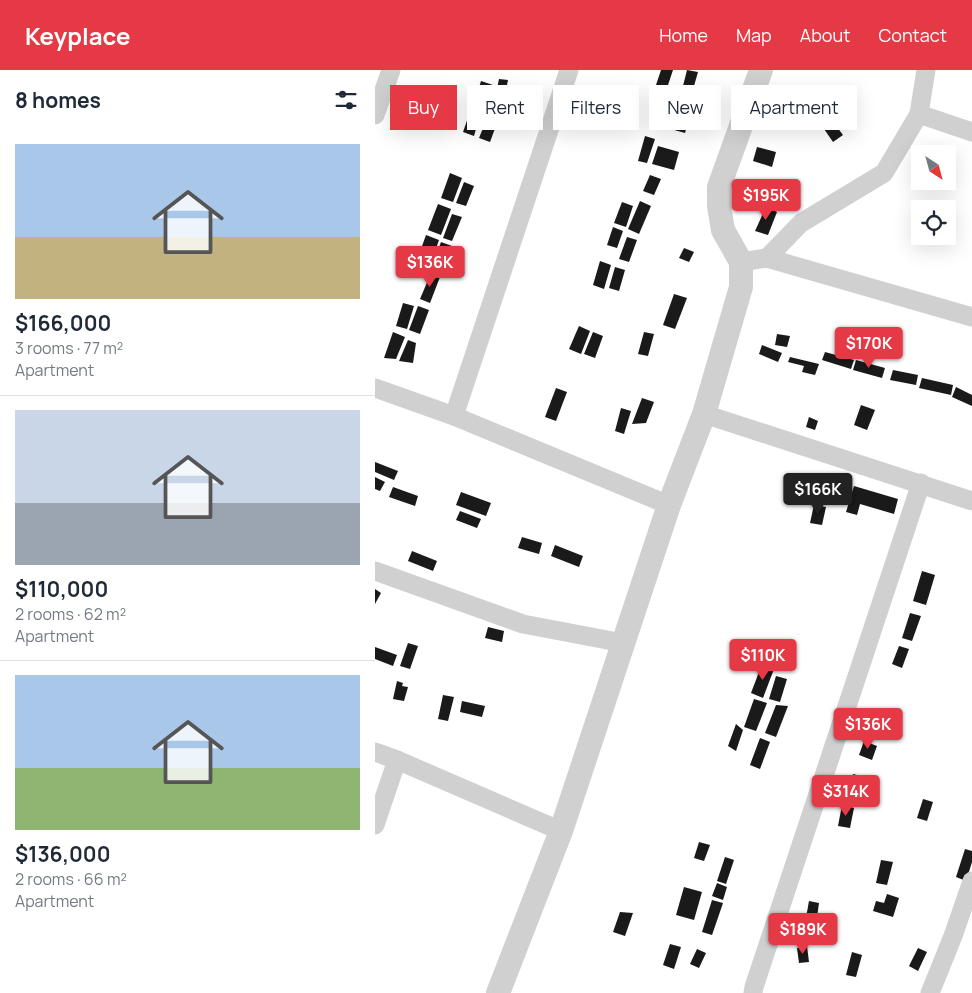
<!DOCTYPE html>
<html lang="en">
<head>
<meta charset="utf-8">
<style>
	:root { --surface:#fff; --page:#f6f6f7; --text:#1f2937; --muted:#747a83; --line:#e0e1e3; --accent:#e63946 }
	body { margin:0; font-family:Manrope,sans-serif; background:var(--page); color:var(--text); height:100vh; display:flex; flex-direction:column; font-size:19px; white-space:nowrap }
	* { box-sizing:border-box; margin:0 }
	p { font-size:16px; color:var(--muted) }
	.icon { flex:none; width:28px; height:28px; fill:none; stroke:currentColor; stroke-width:2; stroke-linecap:round; stroke-linejoin:round }
	.map { position:relative; flex:1; overflow:hidden }
	.details { display:flex; flex-direction:column; background:var(--surface); width:375px }
	.details>* { flex:none }
	.banner { position:absolute; left:15px; top:15px; width:475px; height:45px; display:flex; gap:10px }
	.needle { width:32px; rotate:144deg }
	.controls { position:absolute; left:536px; top:75px; display:grid; gap:10px }
	.controls a { display:grid; place-items:center; width:45px; height:45px; border-radius:0px; background:var(--surface); box-shadow:0 5px 20px #0002; font-size:25px }
	.price { position:absolute; translate:-50% -42px; padding:0 11px; border-radius:5px; background:var(--accent); color:#fff; font-size:16px; line-height:32px; filter:drop-shadow(0 1px 2px #0008) }
	.price::after { content:''; position:absolute; left:50%; top:30px; width:15px; height:11px; margin-left:-8px; background:inherit; clip-path:polygon(0 0,100% 0,50% 100%) }
	.price.active { background:#222; color:#fff }
	ul { padding:0; list-style:none }
	li { display:grid; align-content:center; gap:10px; height:265px; padding:0 15px }
	li+li { border-top:1px solid var(--line) }
	li span { display:grid; place-items:center; height:155px; border-radius:0px; color:#555 }
	li>.icon { margin-inline-start:auto }
	span .icon { width:90px; height:90px; fill:#fffc; stroke-width:1 }
	li b { font-size:21px }
	h2 { display:flex; justify-content:space-between; align-items:center; height:60px; padding:0 15px; font-size:21px }
	.tag { padding:0 18px; border-radius:0px; background:var(--surface); box-shadow:0 5px 20px #0002; font-size:18px; line-height:45px }
	.tag.active { background:var(--accent); color:#fff }
	header { display:flex; align-items:center; gap:30px; box-sizing:border-box; height:70px; padding:0 25px; background:var(--accent); color:#fff }
	header strong { font-size:24px }
	nav { display:flex; gap:28px; margin-inline-start:auto; font-size:18px }
	main { display:flex; flex:1; min-height:0 }
	.map>svg:first-child { display:block }
	.building { fill:#1a1a1a }
	.lines { fill:none; stroke-linecap:round; stroke-linejoin:round }
	.minor { stroke:#d0d0d0; stroke-width:19 }
	.tertiary { stroke:#d0d0d0; stroke-width:24 }
</style>
</head>
<body>
<header>
<strong>Keyplace</strong>
<nav><a>Home</a><a>Map</a><a>About</a><a>Contact</a></nav>
</header>
<main>
<section class="details">
<h2>8 homes<svg class="icon" aria-label="filters" viewBox="0 0 24 24"><path d="M4 7h16M4 17h16"/><circle cx="9" cy="7" r="2"/><circle cx="15" cy="17" r="2"/></svg></h2>
<ul>
<li><span style="background:linear-gradient(#a9c7e8 60%,#c2b280 0)"><svg class="icon" aria-label="home" viewBox="0 0 24 24"><path d="M3 11l9-7 9 7M6 9v11h12V9"/></svg></span><div><b>$166,000</b><p>3 rooms · 77 m²</p><p>Apartment</p></div></li>
<li><span style="background:linear-gradient(#c9d6e8 60%,#9aa5b1 0)"><svg class="icon" aria-label="home" viewBox="0 0 24 24"><path d="M3 11l9-7 9 7M6 9v11h12V9"/></svg></span><div><b>$110,000</b><p>2 rooms · 62 m²</p><p>Apartment</p></div></li>
<li><span style="background:linear-gradient(#a9c7e8 60%,#8fb573 0)"><svg class="icon" aria-label="home" viewBox="0 0 24 24"><path d="M3 11l9-7 9 7M6 9v11h12V9"/></svg></span><div><b>$136,000</b><p>2 rooms · 66 m²</p><p>Apartment</p></div></li>
</ul>
</section>
<div class="map">
<svg width="597" height="923" viewBox="0 0 597 923">
	<rect width="100%" height="100%" fill="#fff"/>
	<g class="building">
		<polygon points="286,0 298,0 292,18 281,15"/>
		<polygon points="312,0 323,2 317,23 307,20"/>
		<polygon points="124,9 133,10 128,35 119,33"/>
		<polygon points="106,11 118,15 111,36 99,33"/>
		<polygon points="429,20 441,23 432,52 421,49"/>
		<polygon points="282,32 293,35 286,59 275,57"/>
		<polygon points="300,32 311,35 306,50 313,52 310,63 292,58"/>
		<polygon points="96,39 106,42 99,66 88,62"/>
		<polygon points="115,41 125,45 115,72 104,68"/>
		<polygon points="456,49 468,65 458,72 447,56"/>
		<polygon points="270,66 280,69 272,93 263,91"/>
		<polygon points="283,76 304,82 299,100 277,94"/>
		<polygon points="382,77 401,82 397,97 378,91"/>
		<polygon points="75,103 87,108 78,132 66,128"/>
		<polygon points="275,105 286,109 279,125 268,121"/>
		<polygon points="89,112 99,116 91,136 81,133"/>
		<polygon points="265,131 276,136 264,164 253,159"/>
		<polygon points="247,132 258,136 251,157 239,153"/>
		<polygon points="63,134 76,139 66,165 53,160"/>
		<polygon points="391,137 402,142 393,165 380,161"/>
		<polygon points="77,144 87,147 77,171 68,168"/>
		<polygon points="238,157 248,161 242,178 232,175"/>
		<polygon points="51,165 64,170 54,198 41,193"/>
		<polygon points="252,167 262,170 254,192 244,189"/>
		<polygon points="66,172 77,176 68,201 57,197"/>
		<polygon points="309,178 319,182 314,192 304,188"/>
		<polygon points="225,191 236,195 229,219 218,215"/>
		<polygon points="240,197 250,200 244,221 234,218"/>
		<polygon points="56,203 65,207 55,233 45,229"/>
		<polygon points="299,224 312,228 300,259 288,255"/>
		<polygon points="28,233 39,236 32,259 21,256"/>
		<polygon points="43,236 54,240 45,264 34,260"/>
		<polygon points="204,256 215,261 206,284 194,279"/>
		<polygon points="18,262 30,267 21,289 9,288"/>
		<polygon points="218,262 228,266 220,288 209,284"/>
		<polygon points="269,262 279,264 273,286 263,284"/>
		<polygon points="402,264 415,266 412,277 400,275"/>
		<polygon points="33,270 41,273 38,293 24,291"/>
		<polygon points="387,275 407,283 403,292 384,284"/>
		<polygon points="450,282 479,290 476,299 447,290"/>
		<polygon points="415,287 444,294 440,305 427,302 429,296 413,292"/>
		<polygon points="481,290 510,298 507,308 478,300"/>
		<polygon points="518,300 543,305 541,315 515,310"/>
		<polygon points="547,308 578,315 576,325 544,318"/>
		<polygon points="581,317 597,325 597,336 577,327"/>
		<polygon points="181,318 192,322 181,351 170,347"/>
		<polygon points="267,328 279,332 271,353 257,354"/>
		<polygon points="486,335 500,340 492,360 479,355"/>
		<polygon points="246,338 256,341 249,364 240,361"/>
		<polygon points="434,347 443,351 440,360 431,357"/>
		<polygon points="0,392 23,401 19,410 0,402"/>
		<polygon points="0,407 10,412 5,421 0,419"/>
		<polygon points="479,416 523,429 519,444 485,434 482,445 471,442"/>
		<polygon points="18,417 43,426 40,436 14,427"/>
		<polygon points="86,422 116,433 111,446 81,435"/>
		<polygon points="439,435 451,437 447,455 435,453"/>
		<polygon points="85,441 106,449 102,458 81,450"/>
		<polygon points="147,467 167,473 164,484 143,478"/>
		<polygon points="180,475 208,486 204,497 176,486"/>
		<polygon points="37,481 62,491 58,501 33,491"/>
		<polygon points="547,501 560,505 551,535 538,531"/>
		<polygon points="0,519 6,523 0,534"/>
		<polygon points="535,543 546,546 537,571 527,568"/>
		<polygon points="113,557 129,561 127,572 110,568"/>
		<polygon points="33,573 43,576 35,599 25,596"/>
		<polygon points="524,576 534,579 527,598 517,594"/>
		<polygon points="0,577 22,585 18,596 0,589"/>
		<polygon points="387,594 399,599 388,628 376,623"/>
		<polygon points="401,606 412,609 405,632 394,629"/>
		<polygon points="22,611 28,613 27,616 33,617 29,631 18,629"/>
		<polygon points="68,625 79,627 73,651 63,649"/>
		<polygon points="379,629 392,633 381,661 369,657"/>
		<polygon points="87,631 110,636 107,647 85,642"/>
		<polygon points="401,635 413,636 401,667 390,663"/>
		<polygon points="361,654 368,660 361,681 353,676"/>
		<polygon points="385,668 395,672 385,699 375,695"/>
		<polygon points="489,671 502,676 497,690 484,685"/>
		<polygon points="478,704 490,707 484,725 473,721"/>
		<polygon points="548,729 558,732 552,751 542,748"/>
		<polygon points="467,735 479,738 475,758 463,756"/>
		<polygon points="324,772 335,775 329,791 319,788"/>
		<polygon points="590,779 597,781 597,792 591,811 581,807"/>
		<polygon points="350,787 359,790 351,814 342,811"/>
		<polygon points="506,790 518,792 512,815 501,813"/>
		<polygon points="342,813 352,817 348,830 337,826"/>
		<polygon points="309,817 327,822 319,850 301,845"/>
		<polygon points="512,824 524,828 518,847 498,841 501,831 509,833"/>
		<polygon points="337,830 348,833 337,865 327,862"/>
		<polygon points="434,831 444,833 441,855 430,853"/>
		<polygon points="245,842 258,843 250,866 238,862"/>
		<polygon points="295,874 306,877 299,899 288,895"/>
		<polygon points="432,876 434,892 424,893 422,878"/>
		<polygon points="543,878 552,882 543,901 534,896"/>
		<polygon points="322,879 331,883 324,898 315,894"/>
		<polygon points="477,882 487,885 481,907 471,905"/>
	</g>
	<g class="lines">
		<g class="minor">
			<polyline points="544,44 597,62"/>
			<polyline points="0,45 16,0"/>
			<polyline points="392,188 426,153 509,103 544,44 551,0"/>
			<polyline points="366,192 392,188 597,247"/>
			<polyline points="0,318 79,346 294,435"/>
			<polyline points="329,344 597,431"/>
			<polyline points="79,346 194,0"/>
			<polyline points="0,501 148,554 248,573"/>
			<polyline points="0,682 22,690 186,761"/>
			<polyline points="0,755 22,690"/>
			<polyline points="378,923 379,917 546,413"/>
			<polyline points="555,923 578,866 597,811"/>
		</g>
		<polyline class="tertiary" points="123,923 186,761 294,435 329,344 366,217 366,192 348,160 344,136 344,117 386,0"/>
	</g>
</svg>
<div class="controls">
<a><svg class="needle" viewBox="-14 -14 28 28"><path d="M0-13l5 13h-10z" fill="#e53935"/><path d="M0 13l5-13h-10z" fill="#747a83"/></svg></a>
<a><svg class="icon" aria-label="locate" viewBox="0 0 24 24"><circle cx="12" cy="12" r="6"/><path d="M12 2v4M12 18v4M2 12h4M18 12h4"/></svg></a>
</div>
<b class="price" style="left:391px;top:151px">$195K</b>
<b class="price" style="left:55px;top:218px">$136K</b>
<b class="price" style="left:494px;top:299px">$170K</b>
<b class="price active" style="left:443px;top:445px">$166K</b>
<b class="price" style="left:388px;top:611px">$110K</b>
<b class="price" style="left:493px;top:680px">$136K</b>
<b class="price" style="left:471px;top:747px">$314K</b>
<b class="price" style="left:428px;top:885px">$189K</b>
<div class="banner">
<a class="tag active">Buy</a>
<a class="tag">Rent</a>
<a class="tag">Filters</a>
<a class="tag">New</a>
<a class="tag">Apartment</a>
</div>
</div>
</main>
</body>
</html>
